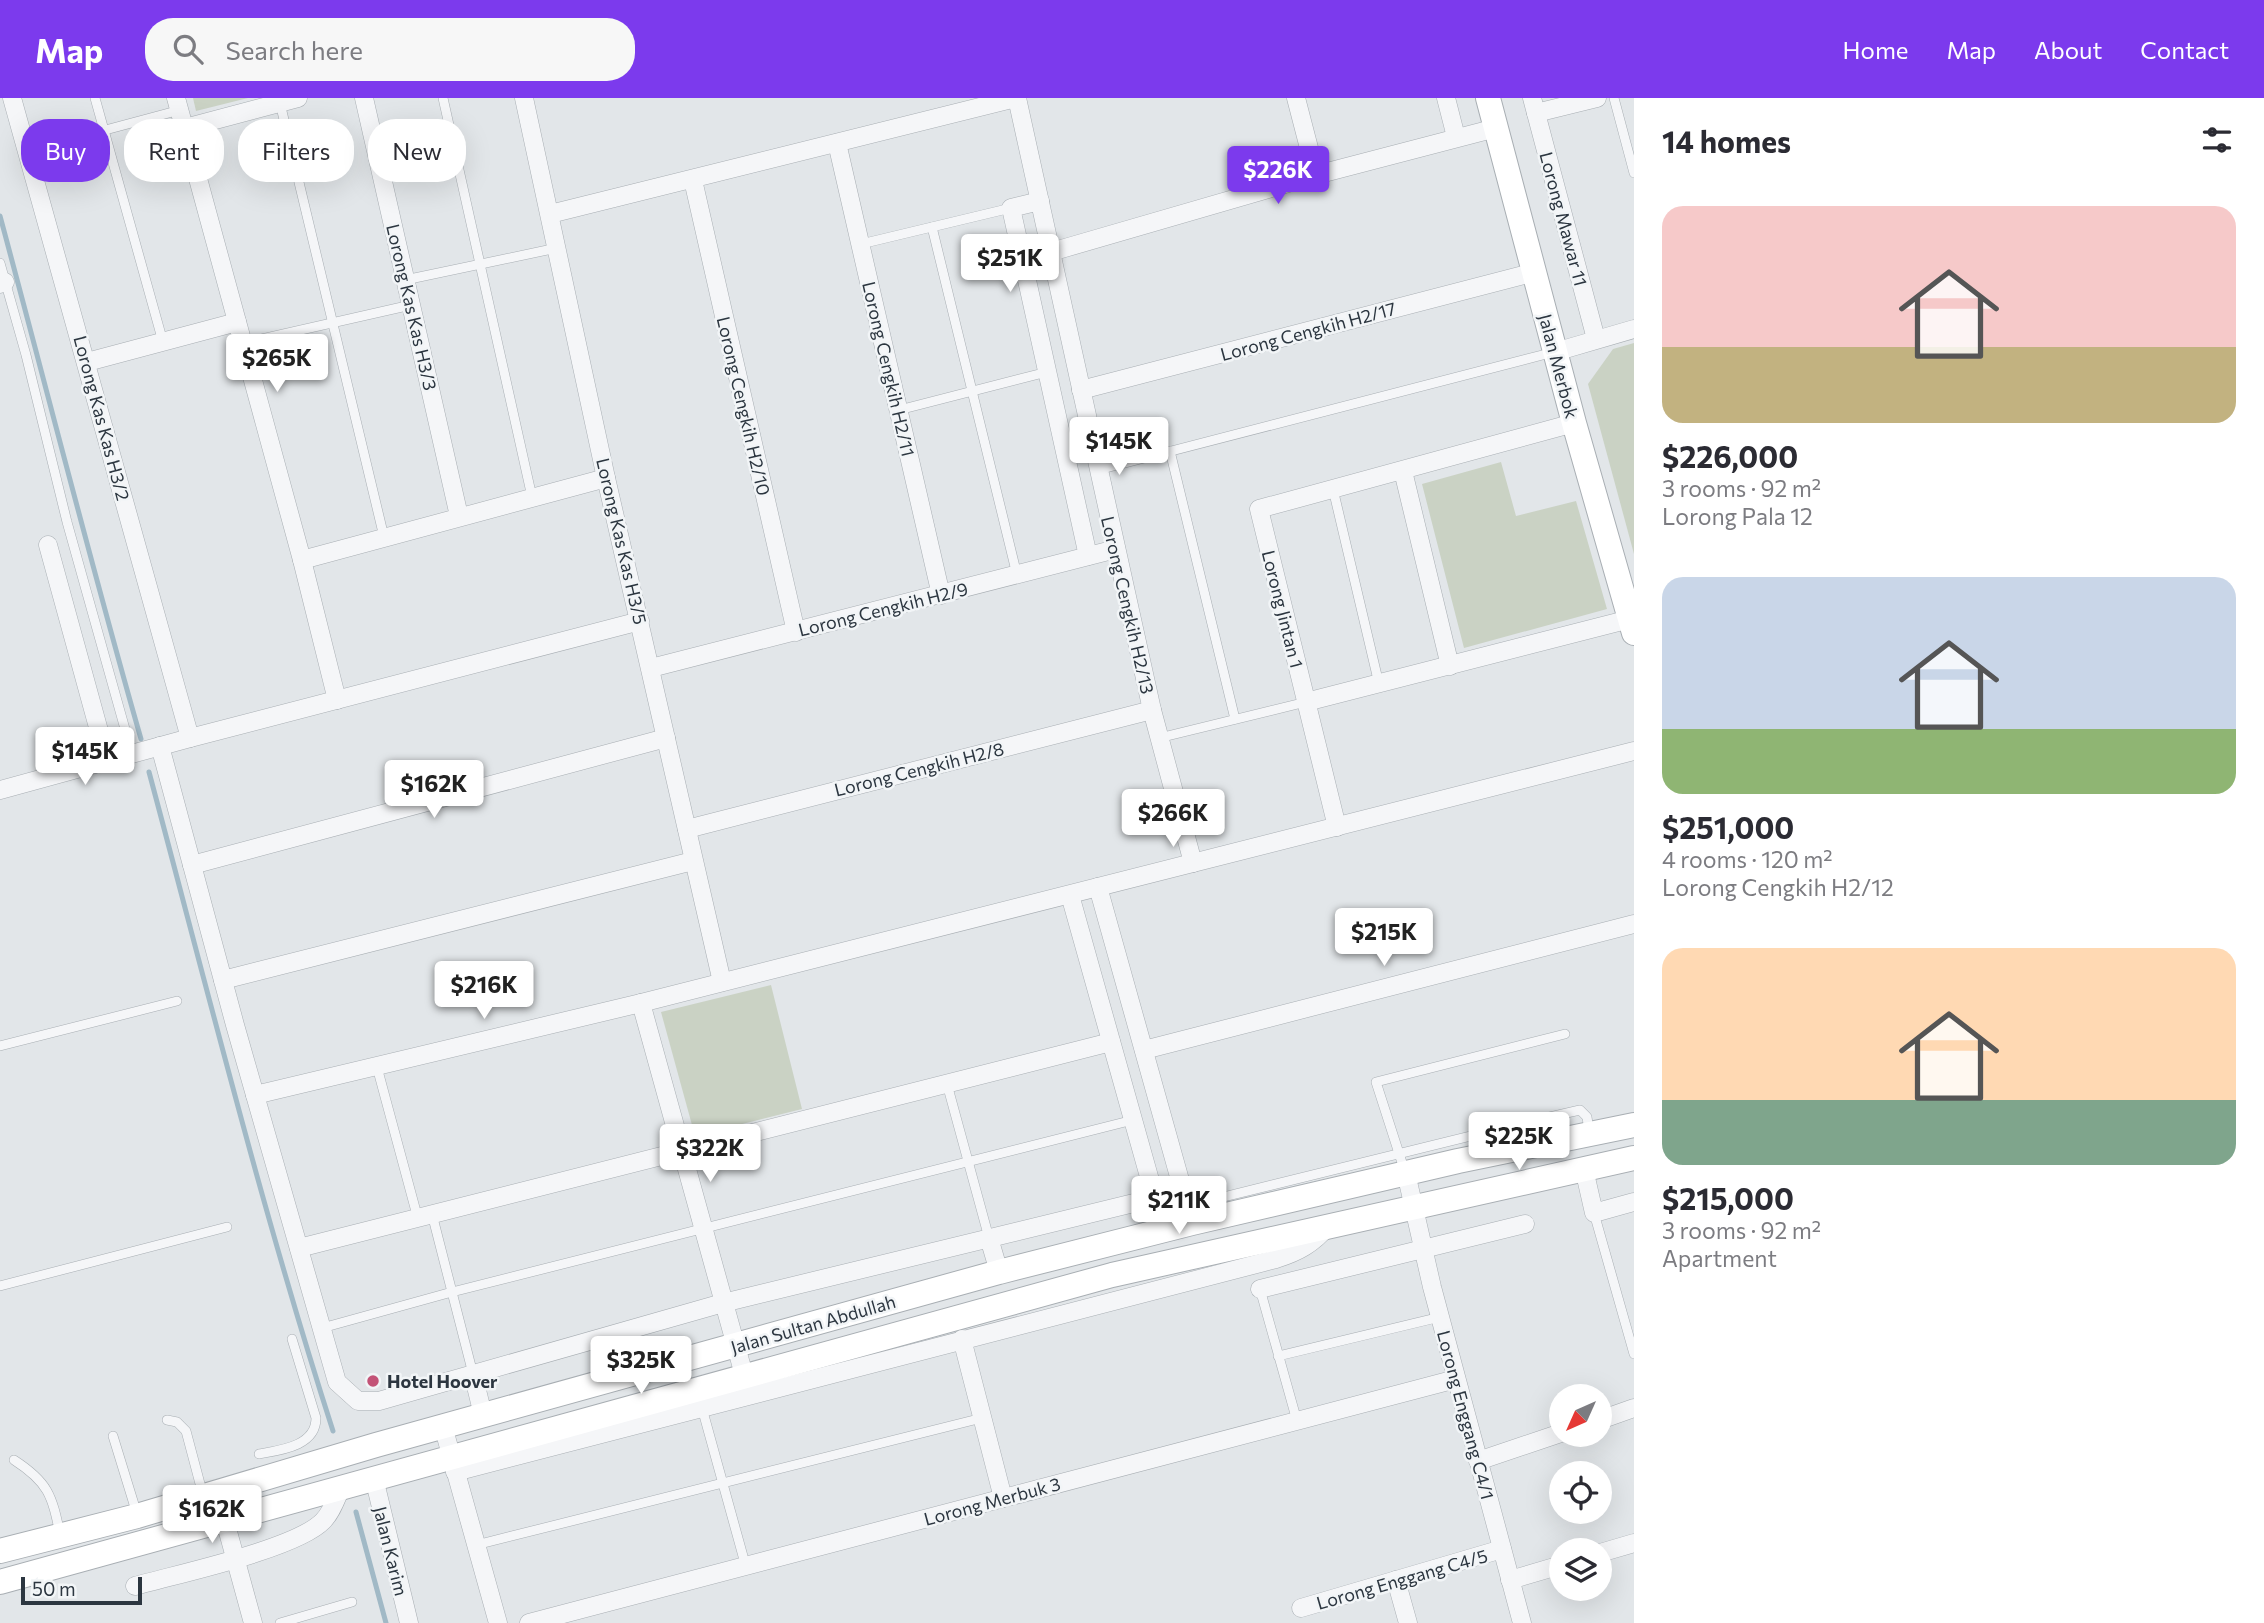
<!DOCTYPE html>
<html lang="en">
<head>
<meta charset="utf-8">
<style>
	:root { --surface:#fff; --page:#f7f7f7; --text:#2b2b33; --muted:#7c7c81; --accent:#7c3aed }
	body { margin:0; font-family:Commissioner,sans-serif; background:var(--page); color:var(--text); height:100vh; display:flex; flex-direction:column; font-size:26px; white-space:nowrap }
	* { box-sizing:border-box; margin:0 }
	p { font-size:23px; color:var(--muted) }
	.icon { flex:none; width:38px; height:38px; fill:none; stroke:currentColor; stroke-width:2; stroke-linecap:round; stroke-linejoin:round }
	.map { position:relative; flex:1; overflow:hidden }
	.details { display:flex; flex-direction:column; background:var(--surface); width:630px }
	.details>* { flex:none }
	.guide { position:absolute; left:21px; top:21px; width:665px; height:63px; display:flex; gap:14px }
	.needle { width:46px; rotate:225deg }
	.fabs { position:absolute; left:1549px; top:1286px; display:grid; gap:14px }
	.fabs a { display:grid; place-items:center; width:63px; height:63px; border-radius:50%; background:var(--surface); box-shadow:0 7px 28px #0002; font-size:35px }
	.scale { position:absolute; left:21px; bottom:18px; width:121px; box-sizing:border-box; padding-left:7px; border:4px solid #2c3640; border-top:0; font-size:19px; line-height:24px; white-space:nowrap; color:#2c3640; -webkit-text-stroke:5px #f2f5f7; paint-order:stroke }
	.price { position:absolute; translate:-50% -60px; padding:0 16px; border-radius:7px; background:#fff; color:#222; font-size:23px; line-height:46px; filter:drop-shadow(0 2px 4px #0008) }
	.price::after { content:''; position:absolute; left:50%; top:42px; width:21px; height:16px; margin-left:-10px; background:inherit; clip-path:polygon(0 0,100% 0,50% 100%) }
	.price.on { background:var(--accent); color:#fff }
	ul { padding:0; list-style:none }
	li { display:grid; align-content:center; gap:14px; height:371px; padding:0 28px }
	li span { display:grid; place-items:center; height:217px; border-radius:21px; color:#555 }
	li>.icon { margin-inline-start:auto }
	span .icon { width:126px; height:126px; fill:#fffc; stroke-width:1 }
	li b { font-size:30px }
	h2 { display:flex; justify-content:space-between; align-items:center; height:84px; padding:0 28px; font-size:30px }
	.tag { padding:0 24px; border-radius:28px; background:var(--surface); box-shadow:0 7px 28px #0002; font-size:24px; line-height:63px }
	.tag.on { background:var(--accent); color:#fff }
	header { display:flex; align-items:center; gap:42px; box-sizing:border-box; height:98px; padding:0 35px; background:var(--accent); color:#fff }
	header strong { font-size:33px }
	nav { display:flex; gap:38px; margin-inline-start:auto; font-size:24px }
	.search { width:490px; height:63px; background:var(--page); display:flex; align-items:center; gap:18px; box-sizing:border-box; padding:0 24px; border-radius:28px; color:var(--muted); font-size:26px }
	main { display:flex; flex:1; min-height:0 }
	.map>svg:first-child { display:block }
	.green { fill:#cad2c4 }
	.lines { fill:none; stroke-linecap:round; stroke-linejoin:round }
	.stream { stroke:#a1b9c6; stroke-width:5 }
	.lane-casing { stroke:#a8aeb3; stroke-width:10 }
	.street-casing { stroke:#a8aeb3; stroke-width:19 }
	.secondary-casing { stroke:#a8aeb3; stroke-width:26 }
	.lane { stroke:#f5f6f8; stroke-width:9 }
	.street { stroke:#f5f6f8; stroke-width:18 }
	.secondary { stroke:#fff; stroke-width:24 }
	.poi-dot { fill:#c35377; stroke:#f2f5f7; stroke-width:2.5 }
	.labels { text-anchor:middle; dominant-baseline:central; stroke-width:5; stroke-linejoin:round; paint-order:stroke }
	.street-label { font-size:18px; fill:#2c3640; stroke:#f2f5f7 }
	.poi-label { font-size:18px; font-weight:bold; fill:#2c3640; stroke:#f2f5f7; text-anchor:start }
</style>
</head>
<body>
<header>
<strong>Map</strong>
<div class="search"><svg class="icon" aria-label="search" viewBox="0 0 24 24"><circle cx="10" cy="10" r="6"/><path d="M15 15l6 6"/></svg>Search here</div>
<nav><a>Home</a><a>Map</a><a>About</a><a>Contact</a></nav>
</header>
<main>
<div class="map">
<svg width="1634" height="1525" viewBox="0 0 1634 1525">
	<rect width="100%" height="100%" fill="#e2e6e9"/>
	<g class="green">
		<polygon points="193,0 248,0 196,13"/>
		<polygon points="1634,245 1634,456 1588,286 1613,251"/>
		<polygon points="1501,364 1516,418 1576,403 1607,511 1464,550 1422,386"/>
		<polygon points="771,887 802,1011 695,1038 661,914"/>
	</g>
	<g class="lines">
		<g class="stream">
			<path d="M 0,118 C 47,292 91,467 141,641"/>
			<path d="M 149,674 C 208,894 263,1116 333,1333"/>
			<polyline points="356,1414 386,1525"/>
		</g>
		<g class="lane-casing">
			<g id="lane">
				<polyline points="95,0 163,244"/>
				<polyline points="443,0 532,399"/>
				<polyline points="1614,0 1634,75"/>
				<polyline points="280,5 384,439"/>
				<polyline points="27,53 180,12"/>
				<polyline points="932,129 1017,477"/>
				<polyline points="861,146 1011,110"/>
				<polyline points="0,165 26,257 67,424 132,656"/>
				<polyline points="405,182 557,150"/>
				<polyline points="243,245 411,207"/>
				<polyline points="899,312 1047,274"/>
				<polyline points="1170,353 1235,621"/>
				<polyline points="1098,372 1554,254"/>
				<polyline points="1333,391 1379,586"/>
				<polyline points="1159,640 1306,604"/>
				<polyline points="0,948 177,903"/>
				<polyline points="377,969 418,1121"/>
				<polyline points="947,986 989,1140"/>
				<polyline points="1405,1074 1376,984 1565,936"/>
				<polyline points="1187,1108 1527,1024 1580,1012 1587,1019 1589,1033"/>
				<polyline points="1594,1115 1634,1256"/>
				<polyline points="432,1116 473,1276"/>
				<polyline points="0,1188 227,1129"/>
				<polyline points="1260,1191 1297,1323"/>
				<polyline points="322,1230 452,1194 1133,1022"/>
				<polyline points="1278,1258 1440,1219"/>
				<polyline points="702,1310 746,1469"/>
				<polyline points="167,1322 177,1324 186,1333 203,1397"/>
				<polyline points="113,1338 137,1416"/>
				<path d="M 259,1356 C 281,1352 316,1348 316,1320 L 292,1241"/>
				<path d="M 14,1362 C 48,1384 52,1397 60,1436"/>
				<polyline points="476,1447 982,1320"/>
				<polyline points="280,1525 352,1504"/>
			</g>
		</g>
		<g class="street-casing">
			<g id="street">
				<polyline points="12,0 190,640"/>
				<polyline points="176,0 302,462 337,602"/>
				<polyline points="364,0 459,418"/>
				<polyline points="524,0 606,380 722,884"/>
				<polyline points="1017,0 1152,612 1193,765"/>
				<polyline points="1296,0 1316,77"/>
				<polyline points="1446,0 1456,39"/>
				<polyline points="1532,0 1596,241"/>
				<polyline points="1536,15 1597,0"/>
				<polyline points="185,30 298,0"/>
				<polyline points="837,45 941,497"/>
				<polyline points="693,82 796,534"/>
				<polyline points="1040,103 1011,110 1088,458"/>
				<polyline points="550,116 1016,0"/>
				<polyline points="1051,154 1316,77 1496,30"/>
				<polyline points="0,186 5,184"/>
				<polyline points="1555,254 1634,231"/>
				<polyline points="87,264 237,224"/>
				<polyline points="1081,292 1535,174"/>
				<polyline points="1403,373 1450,568"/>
				<polyline points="48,447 107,662"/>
				<polyline points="302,462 606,380"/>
				<polyline points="651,570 1116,451"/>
				<polyline points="1306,604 1630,521"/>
				<polyline points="160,648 235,927 337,1284 358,1303 379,1303 723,1205 1183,1093"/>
				<polyline points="0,692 190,640 640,523"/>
				<polyline points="1337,729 1259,411 1574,325"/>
				<polyline points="687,731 1152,612"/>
				<polyline points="192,767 666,640"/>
				<polyline points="1098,789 1192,1125"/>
				<polyline points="1070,797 1155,1100"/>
				<polyline points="223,882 693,763"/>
				<polyline points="641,905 744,1277"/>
				<polyline points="1144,952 1634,826"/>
				<polyline points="255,997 641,905 1634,653"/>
				<polyline points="1584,1071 1594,1115 1634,1104"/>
				<polyline points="1406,1075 1432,1189 1522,1525"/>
				<polyline points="989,1140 999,1174"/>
				<polyline points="299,1150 1111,944"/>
				<polyline points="1260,1191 1525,1126"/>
				<polyline points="962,1241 1003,1400"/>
				<polyline points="473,1276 483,1317"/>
				<polyline points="1600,1322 1634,1310"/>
				<polyline points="443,1328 498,1525"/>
				<polyline points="1478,1363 1561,1335"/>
				<path d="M 455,1374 L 1276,1161 C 1298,1154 1313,1146 1328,1128"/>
				<polyline points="374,1380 409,1525"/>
				<polyline points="225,1423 253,1525"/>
				<polyline points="1600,1455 1634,1445"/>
				<polyline points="1396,1482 1408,1525"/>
				<polyline points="1510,1482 1561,1467"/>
				<path d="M 135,1488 C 177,1476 296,1451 323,1423 C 332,1414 336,1401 341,1390"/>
				<polyline points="1301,1510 1502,1451"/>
				<polyline points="529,1525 1456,1281"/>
			</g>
		</g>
		<g class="secondary-casing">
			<g id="secondary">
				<polyline points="1488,0 1574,325 1634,535"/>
				<polyline points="0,1453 137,1418 376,1347 999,1174 1192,1125 1458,1063 1634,1027"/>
				<polyline points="0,1484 1112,1177 1634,1060"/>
			</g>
		</g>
		<use href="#lane" class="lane"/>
		<use href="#street" class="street"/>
		<use href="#secondary" class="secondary"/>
	</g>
	<circle class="poi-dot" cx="373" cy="1283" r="7"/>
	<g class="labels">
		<g class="street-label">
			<text transform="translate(1564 121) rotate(75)">Lorong Mawar 11</text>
			<text transform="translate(412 209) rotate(77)">Lorong Kas Kas H3/3</text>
			<text transform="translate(1308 233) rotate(-15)">Lorong Cengkih H2/17</text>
			<text transform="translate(1559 268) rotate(75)">Jalan Merbok</text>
			<text transform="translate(889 271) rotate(77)">Lorong Cengkih H2/11</text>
			<text transform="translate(744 308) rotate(77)">Lorong Cengkih H2/10</text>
			<text transform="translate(102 320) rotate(75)">Lorong Kas Kas H3/2</text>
			<text transform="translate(622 443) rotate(77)">Lorong Kas Kas H3/5</text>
			<text transform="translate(1128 507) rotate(77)">Lorong Cengkih H2/13</text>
			<text transform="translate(883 511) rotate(-14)">Lorong Cengkih H2/9</text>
			<text transform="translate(1283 511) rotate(76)">Lorong Jintan 1</text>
			<text transform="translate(919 671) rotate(-14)">Lorong Cengkih H2/8</text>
			<text transform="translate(813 1226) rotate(-16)">Jalan Sultan Abdullah</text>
			<text transform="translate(1466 1317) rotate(75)">Lorong Enggang C4/1</text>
			<text transform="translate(992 1403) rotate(-15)">Lorong Merbuk 3</text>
			<text transform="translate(391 1453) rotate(76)">Jalan Karim</text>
			<text transform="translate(1402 1481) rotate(-16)">Lorong Enggang C4/5</text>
		</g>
		<g class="poi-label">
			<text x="387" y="1283">Hotel Hoover</text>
		</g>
	</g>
</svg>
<div class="fabs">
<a><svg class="needle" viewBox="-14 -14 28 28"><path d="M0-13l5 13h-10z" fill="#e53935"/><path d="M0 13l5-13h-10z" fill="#7c7c81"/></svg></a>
<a><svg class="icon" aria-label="locate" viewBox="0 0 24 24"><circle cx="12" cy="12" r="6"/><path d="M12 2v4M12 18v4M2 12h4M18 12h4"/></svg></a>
<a><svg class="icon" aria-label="layers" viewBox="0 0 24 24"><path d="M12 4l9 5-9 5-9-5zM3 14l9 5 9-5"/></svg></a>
</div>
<div class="scale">50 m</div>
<b class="price on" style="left:1278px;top:108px">$226K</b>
<b class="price" style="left:1010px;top:196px">$251K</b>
<b class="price" style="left:277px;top:296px">$265K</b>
<b class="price" style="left:1119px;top:379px">$145K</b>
<b class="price" style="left:85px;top:689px">$145K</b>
<b class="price" style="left:434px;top:722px">$162K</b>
<b class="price" style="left:1173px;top:751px">$266K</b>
<b class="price" style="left:1384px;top:870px">$215K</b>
<b class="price" style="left:484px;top:923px">$216K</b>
<b class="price" style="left:1519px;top:1074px">$225K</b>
<b class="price" style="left:710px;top:1086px">$322K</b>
<b class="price" style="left:1179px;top:1138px">$211K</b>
<b class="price" style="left:641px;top:1298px">$325K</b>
<b class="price" style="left:212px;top:1447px">$162K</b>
<div class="guide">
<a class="tag on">Buy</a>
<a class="tag">Rent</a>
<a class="tag">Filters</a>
<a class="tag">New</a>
</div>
</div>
<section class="details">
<h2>14 homes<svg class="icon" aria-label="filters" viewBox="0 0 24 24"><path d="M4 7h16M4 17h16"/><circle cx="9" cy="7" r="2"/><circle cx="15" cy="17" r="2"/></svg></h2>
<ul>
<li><span style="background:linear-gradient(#f6c9c9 65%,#c2b280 0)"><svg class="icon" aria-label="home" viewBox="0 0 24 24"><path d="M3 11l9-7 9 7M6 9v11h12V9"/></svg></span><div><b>$226,000</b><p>3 rooms · 92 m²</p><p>Lorong Pala 12</p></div></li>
<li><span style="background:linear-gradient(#c9d6e8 70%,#8fb573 0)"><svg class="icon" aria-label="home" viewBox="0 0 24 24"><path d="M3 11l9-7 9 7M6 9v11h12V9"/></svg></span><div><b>$251,000</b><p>4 rooms · 120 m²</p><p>Lorong Cengkih H2/12</p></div></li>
<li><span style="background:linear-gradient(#ffd9b3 70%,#7fa58c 0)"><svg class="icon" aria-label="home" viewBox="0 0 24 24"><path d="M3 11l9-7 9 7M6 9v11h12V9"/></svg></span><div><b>$215,000</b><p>3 rooms · 92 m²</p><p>Apartment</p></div></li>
</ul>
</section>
</main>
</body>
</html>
